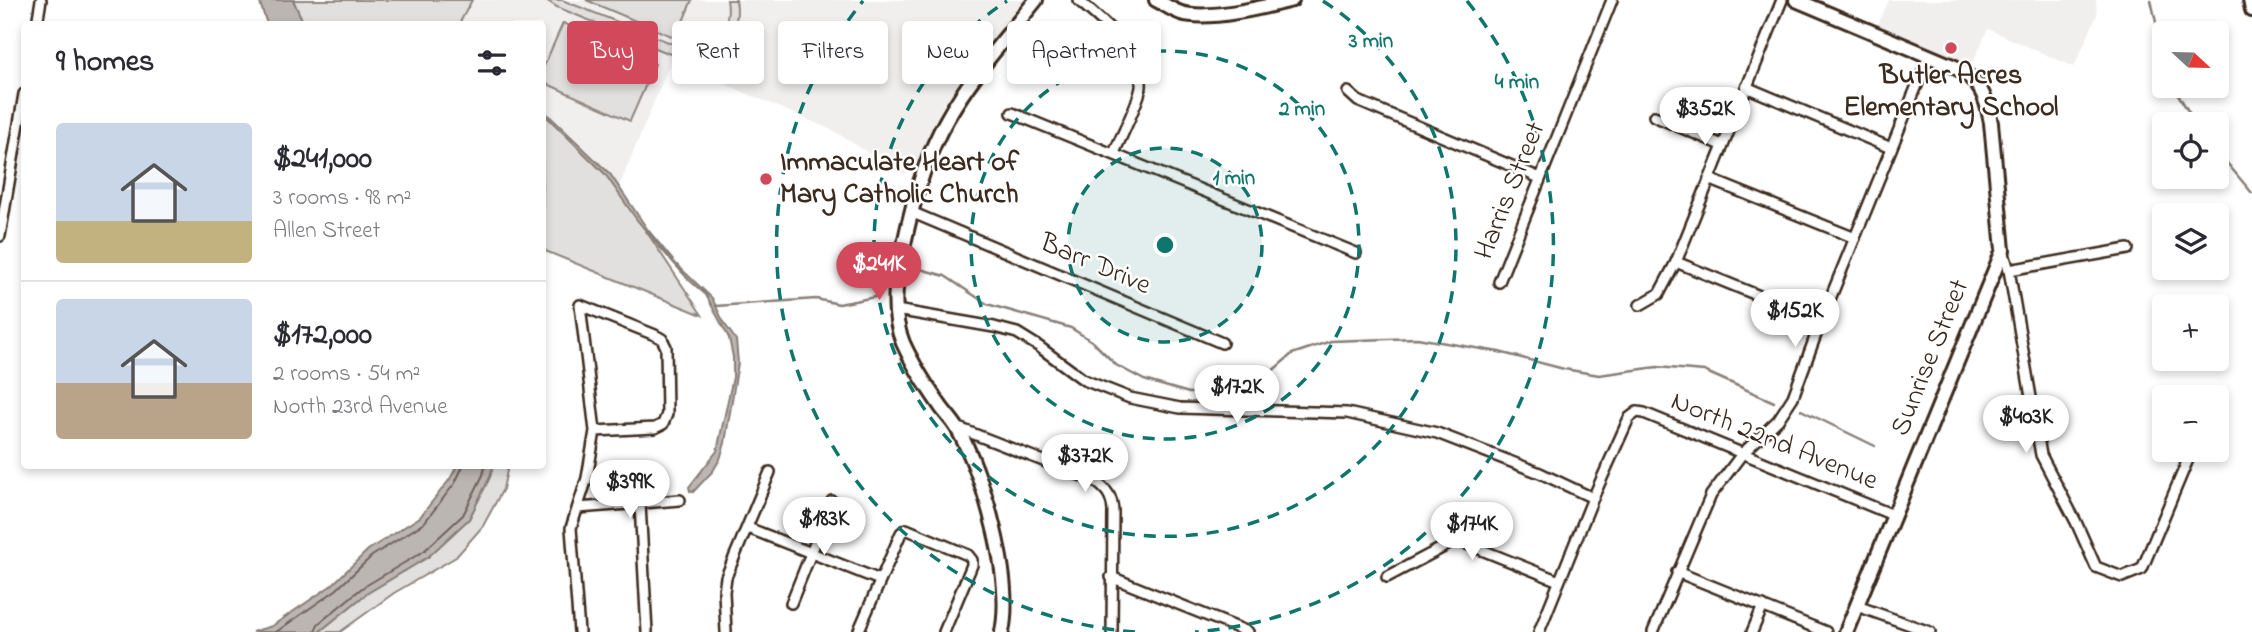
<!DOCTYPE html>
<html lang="en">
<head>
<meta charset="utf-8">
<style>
	:root { --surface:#fff; --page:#f7f7f7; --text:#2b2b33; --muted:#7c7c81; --line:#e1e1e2; --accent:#d1495b }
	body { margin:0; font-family:"Indie Flower",sans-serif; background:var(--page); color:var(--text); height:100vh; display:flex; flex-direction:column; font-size:26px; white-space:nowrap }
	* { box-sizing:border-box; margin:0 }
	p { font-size:23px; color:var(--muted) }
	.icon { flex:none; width:38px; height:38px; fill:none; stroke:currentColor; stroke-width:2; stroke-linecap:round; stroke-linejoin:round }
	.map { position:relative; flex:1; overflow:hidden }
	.drawer { position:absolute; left:21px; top:21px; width:525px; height:448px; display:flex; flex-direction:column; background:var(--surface); border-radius:7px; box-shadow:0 4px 10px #0003 }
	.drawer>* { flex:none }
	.hud { position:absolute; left:567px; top:21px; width:665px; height:63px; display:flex; gap:14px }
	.needle { width:46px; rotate:112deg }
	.controls { position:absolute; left:2152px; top:21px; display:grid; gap:14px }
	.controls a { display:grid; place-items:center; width:77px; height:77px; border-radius:7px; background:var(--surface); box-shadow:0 4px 10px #0003; font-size:35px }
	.price { position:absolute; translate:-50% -60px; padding:0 16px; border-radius:24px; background:#fff; color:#222; font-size:23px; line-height:46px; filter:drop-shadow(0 2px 4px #0008) }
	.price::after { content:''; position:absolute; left:50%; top:42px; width:21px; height:16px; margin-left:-10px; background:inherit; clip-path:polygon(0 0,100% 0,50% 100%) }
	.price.active { background:var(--accent); color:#fff }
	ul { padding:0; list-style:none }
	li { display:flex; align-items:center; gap:21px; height:175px; padding:0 35px }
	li+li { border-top:2px solid var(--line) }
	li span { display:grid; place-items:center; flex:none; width:196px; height:140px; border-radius:7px; color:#555 }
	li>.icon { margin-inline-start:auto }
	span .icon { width:84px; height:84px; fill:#fffc; stroke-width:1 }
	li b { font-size:30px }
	h2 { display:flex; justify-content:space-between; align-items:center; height:84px; padding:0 35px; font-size:30px }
	.chip { padding:0 24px; border-radius:7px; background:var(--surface); box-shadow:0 4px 10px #0003; font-size:24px; line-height:63px }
	.chip.active { background:var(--accent); color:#fff }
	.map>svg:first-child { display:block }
	.built { fill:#f1efee }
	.green { fill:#e2e0de; stroke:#8e857e; stroke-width:2 }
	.water { fill:#bcb6b3; stroke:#887e77; stroke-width:2 }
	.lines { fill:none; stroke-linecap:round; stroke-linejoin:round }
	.shore { stroke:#6f625a; stroke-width:2 }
	.stream { stroke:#887e77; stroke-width:2.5 }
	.street-casing { stroke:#3b2a1e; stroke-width:14 }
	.secondary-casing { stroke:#3b2a1e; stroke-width:18 }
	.street { stroke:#fff; stroke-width:9 }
	.secondary { stroke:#fff; stroke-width:12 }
	.ring { fill:none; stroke:#0f766e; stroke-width:3.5; stroke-dasharray:12 9 }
	.poi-dot { fill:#d1495b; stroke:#fff; stroke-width:2.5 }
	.labels { text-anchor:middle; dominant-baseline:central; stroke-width:5; stroke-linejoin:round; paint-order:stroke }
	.poi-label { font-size:28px; font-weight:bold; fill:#3b2a1e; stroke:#fff }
	.street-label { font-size:28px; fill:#3b2a1e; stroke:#fff }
	.centre { fill:#0f766e; stroke:#fff; stroke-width:3.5 }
	.ring-label { font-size:21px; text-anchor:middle; font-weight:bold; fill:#0f766e; stroke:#fff; stroke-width:5; stroke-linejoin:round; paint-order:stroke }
</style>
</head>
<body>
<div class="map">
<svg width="2252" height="632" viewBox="0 0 2252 632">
	<rect width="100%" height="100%" fill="#fff"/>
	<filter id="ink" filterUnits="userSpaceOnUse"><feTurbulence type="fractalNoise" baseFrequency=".0143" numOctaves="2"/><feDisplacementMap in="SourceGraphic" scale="14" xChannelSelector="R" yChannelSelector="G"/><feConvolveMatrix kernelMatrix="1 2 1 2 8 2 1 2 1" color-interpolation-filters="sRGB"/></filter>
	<g filter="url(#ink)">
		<g class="built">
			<polygon points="472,0 1024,0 966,72 944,104 918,160 911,171 905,174 898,172 834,131 671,61 618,189 543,111 542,24 460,24"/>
			<polygon points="1889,0 2096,0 2097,15 2074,67 1988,29 1970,68 1876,29"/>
		</g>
		<g class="green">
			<polygon points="293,0 472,0 459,24 304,24"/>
			<path d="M 546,0 L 562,0 L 686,49 C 714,49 732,27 727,0 L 736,0 C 743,38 711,64 675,56 L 557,7 Z"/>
			<polygon points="586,0 692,0 676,38"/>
			<polygon points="563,23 655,64 630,121 543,82 543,68"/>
			<polygon points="542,111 601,167 618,189 702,315 543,250"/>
			<polygon points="493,466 508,466 503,489 483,526 456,557 394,593 340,632 319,632 366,594 428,557 469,519 490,477"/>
		</g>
		<g class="water">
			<polygon points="259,0 293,0 304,24 267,24"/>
			<polygon points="542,109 610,174 648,230 675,263 712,298 724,323 736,340 738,363 725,443 720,459 713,471 693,492 690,491 689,487 717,451 733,377 733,357 729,338 706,295 688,279 663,251 637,220 605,174 543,113"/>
			<polygon points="457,466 493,466 490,477 469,519 428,557 366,594 319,632 252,632 272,626 332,585 368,550 420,517 450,479"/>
		</g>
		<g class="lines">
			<g class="shore">
				<polyline points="276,632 336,590 372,556 424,523 455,483 463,466"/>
				<polyline points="315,632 318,624 362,588 424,551 463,515 483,475 485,466"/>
			</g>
			<g class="stream">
				<polyline points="2151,0 2165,62"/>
				<polyline points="2173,86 2196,124"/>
				<polyline points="2217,151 2252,193"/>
				<polyline points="913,267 945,276 987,304 1071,328 1093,342 1116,365 1144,380 1189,393 1228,392 1263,379 1292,354 1331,341 1417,338 1499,352 1564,369 1599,375 1657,367 1704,371 1774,402"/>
				<polyline points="716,306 816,299 839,304 875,297"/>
				<polyline points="1801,410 1875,446"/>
			</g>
			<g class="street-casing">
				<g id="street">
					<path d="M 1078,0 C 1101,20 1144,53 1141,87 C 1140,99 1120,139 1114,153"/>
					<polyline points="37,24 41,0"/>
					<polyline points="1746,87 1891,148"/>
					<polyline points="1348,92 1358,101 1540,178"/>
					<polyline points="1012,113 1356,253"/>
					<polyline points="1654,116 1722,145"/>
					<polyline points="1709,179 1855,238"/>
					<polyline points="911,212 1222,343"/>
					<polyline points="0,236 24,94"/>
					<polyline points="2003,250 2009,270 2041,455 2076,522 2096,567 2122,577 2142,569 2192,450"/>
					<polyline points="1676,262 1821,321"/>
					<polyline points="2009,270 2128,249"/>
					<polyline points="1499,282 1612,0"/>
					<polyline points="1640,305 1659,294 1676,262 1782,0"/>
					<polyline points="896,310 994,327 1017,333 1038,346 1084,380 1130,398 1180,408 1347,413 1437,433 1540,473 1593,498"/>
					<path d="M 956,427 L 1095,481 C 1107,490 1112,496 1113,511 L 1112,632"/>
					<polyline points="640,504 647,632"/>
					<polyline points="578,508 680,500"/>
					<polyline points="748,528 880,580"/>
					<polyline points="1677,572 1826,632"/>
					<polyline points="1111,577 1248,632"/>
					<polyline points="1387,577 1457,540 1559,581"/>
					<polyline points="791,603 832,501"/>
					<polyline points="1857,606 1930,632"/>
					<polyline points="859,630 901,533 906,529 968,555 972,560 972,565 944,632"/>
					<polyline points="579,632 571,528 587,478 595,431 580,305 655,335 662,339 666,347 667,414 663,424 655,428 595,431"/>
					<polyline points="726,632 724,592 726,577 770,472"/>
					<polyline points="1539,632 1593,498 1629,418 1637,412 1644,413 1893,515"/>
					<polyline points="1653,632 1711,495 1742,454 1778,420 1793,397 1821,321 1929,56"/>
					<polyline points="1752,632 1763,606"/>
				</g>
			</g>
			<g class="secondary-casing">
				<g id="secondary">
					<path d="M 1156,0 C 1164,4 1172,10 1181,13 C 1209,21 1264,7 1292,0"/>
					<path d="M 1796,0 L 1955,67 C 1980,81 1986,95 1991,123 L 2003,250 L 1846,632"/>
					<polyline points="2250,0 2252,10"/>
					<path d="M 1002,632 C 1013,578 984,476 957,428 C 952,420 946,414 941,407 C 927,387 913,365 903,343 C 890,311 896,276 904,244 C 913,201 925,157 947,119 C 971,76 1005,39 1036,0"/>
				</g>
			</g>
			<use href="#street" class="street"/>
			<use href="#secondary" class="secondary"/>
		</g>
	</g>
	<circle cx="1165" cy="245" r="97" fill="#0f766e" fill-opacity=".12"/>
	<g class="ring">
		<circle cx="1165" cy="245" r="97"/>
		<circle cx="1165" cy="245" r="194"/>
		<path d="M1323 1A291 291 0 1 1 1007 1"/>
		<path d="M1135 632A388 388 0 0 1 863 1M1467 1A388 388 0 0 1 1195 632"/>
	</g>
	<g class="poi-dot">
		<circle cx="1951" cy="48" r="7"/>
		<circle cx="766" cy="179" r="7"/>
	</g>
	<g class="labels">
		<g class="poi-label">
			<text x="1951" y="76">Butler Acres<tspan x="1951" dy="32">Elementary School</tspan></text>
			<text x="780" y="163" text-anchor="start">Immaculate Heart of<tspan x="780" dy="32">Mary Catholic Church</tspan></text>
		</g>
		<g class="street-label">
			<text transform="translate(1511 191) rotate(-68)">Harris Street</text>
			<text transform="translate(1095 265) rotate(23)">Barr Drive</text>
			<text transform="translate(1931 358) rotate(-68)">Sunrise Street</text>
			<text transform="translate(1774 442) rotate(22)">North 22nd Avenue</text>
		</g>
	</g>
	<circle cx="1165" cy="245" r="10" class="centre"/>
	<g class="ring-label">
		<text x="1371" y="47">3 min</text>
		<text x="1517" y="88">4 min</text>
		<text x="1302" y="115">2 min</text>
		<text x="1234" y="184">1 min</text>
	</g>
</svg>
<div class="controls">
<a><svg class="needle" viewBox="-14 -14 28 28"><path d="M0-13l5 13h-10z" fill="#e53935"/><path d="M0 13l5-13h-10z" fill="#7c7c81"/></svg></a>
<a><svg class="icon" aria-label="locate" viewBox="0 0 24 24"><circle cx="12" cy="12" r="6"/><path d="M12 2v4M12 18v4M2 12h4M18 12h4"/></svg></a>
<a><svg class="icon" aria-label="layers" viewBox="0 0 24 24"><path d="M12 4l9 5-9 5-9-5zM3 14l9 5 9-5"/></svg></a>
<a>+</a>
<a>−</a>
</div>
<b class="price" style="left:1705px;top:147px">$352K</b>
<b class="price active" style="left:879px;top:302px">$241K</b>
<b class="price" style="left:1795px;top:349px">$152K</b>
<b class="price" style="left:1237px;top:425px">$172K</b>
<b class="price" style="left:2026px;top:455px">$403K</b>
<b class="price" style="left:1085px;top:494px">$372K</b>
<b class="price" style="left:630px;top:520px">$399K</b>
<b class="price" style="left:824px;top:557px">$183K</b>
<b class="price" style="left:1472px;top:562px">$174K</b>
<div class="hud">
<a class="chip active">Buy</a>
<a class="chip">Rent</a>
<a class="chip">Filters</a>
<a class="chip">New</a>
<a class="chip">Apartment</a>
</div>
<section class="drawer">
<h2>9 homes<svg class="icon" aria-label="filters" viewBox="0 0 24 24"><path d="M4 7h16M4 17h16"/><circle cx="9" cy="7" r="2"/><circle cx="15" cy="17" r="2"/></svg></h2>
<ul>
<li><span style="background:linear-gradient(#c9d6e8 70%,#c2b280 0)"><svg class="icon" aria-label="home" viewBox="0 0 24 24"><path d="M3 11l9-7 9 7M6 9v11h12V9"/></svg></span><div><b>$241,000</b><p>3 rooms · 98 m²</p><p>Allen Street</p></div></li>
<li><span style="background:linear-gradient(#c9d6e8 60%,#b9a48a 0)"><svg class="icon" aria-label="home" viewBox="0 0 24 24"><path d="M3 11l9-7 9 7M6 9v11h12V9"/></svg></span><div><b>$172,000</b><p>2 rooms · 54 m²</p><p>North 23rd Avenue</p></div></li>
</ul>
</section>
</div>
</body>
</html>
